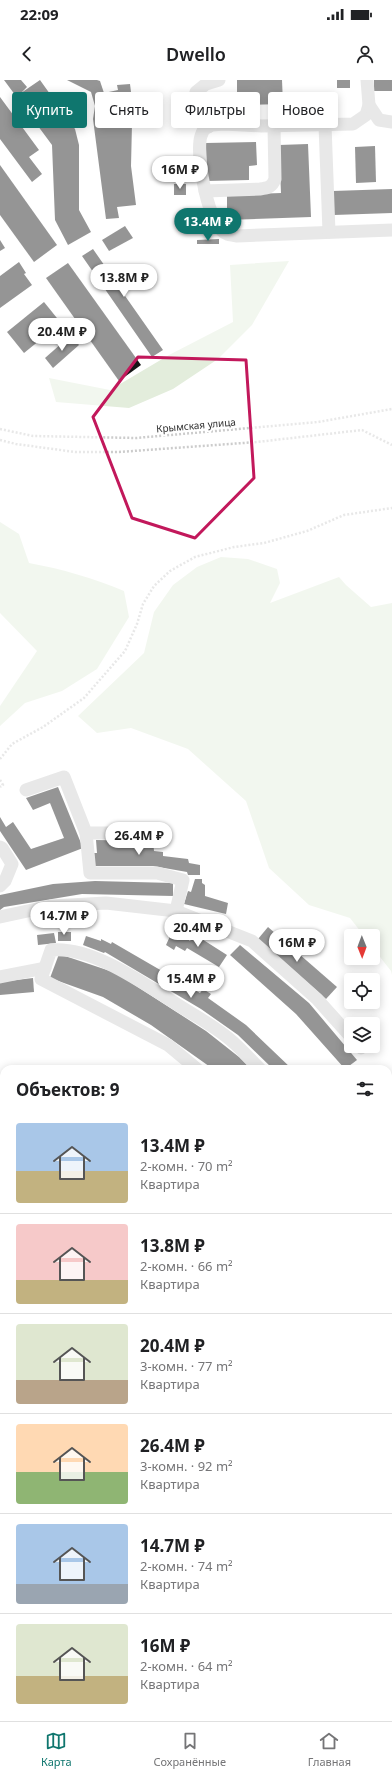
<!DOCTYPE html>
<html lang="ru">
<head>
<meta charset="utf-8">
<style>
	:root { --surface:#fff; --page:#f2f2f2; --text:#202124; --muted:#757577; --line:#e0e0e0; --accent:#0f766e }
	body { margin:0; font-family:"Noto Sans",sans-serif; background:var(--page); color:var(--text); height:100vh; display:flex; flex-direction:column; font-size:15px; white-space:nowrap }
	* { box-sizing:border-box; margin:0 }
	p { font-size:13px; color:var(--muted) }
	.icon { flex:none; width:22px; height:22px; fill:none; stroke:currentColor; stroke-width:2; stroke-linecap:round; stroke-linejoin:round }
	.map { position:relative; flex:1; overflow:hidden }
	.panel { position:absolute; left:0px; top:985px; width:392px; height:656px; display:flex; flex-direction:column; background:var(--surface); border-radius:12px 12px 0 0; box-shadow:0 2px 10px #0003 }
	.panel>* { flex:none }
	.hud { position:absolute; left:12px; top:12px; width:368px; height:36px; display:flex; gap:8px }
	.needle { width:26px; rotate:179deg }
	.buttons { position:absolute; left:344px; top:849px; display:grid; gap:8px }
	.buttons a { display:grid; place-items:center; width:36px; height:36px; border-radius:4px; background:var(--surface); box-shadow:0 2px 10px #0003; font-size:20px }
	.price { position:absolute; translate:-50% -34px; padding:0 9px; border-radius:14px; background:#fff; color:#222; font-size:13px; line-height:26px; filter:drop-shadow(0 1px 2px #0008) }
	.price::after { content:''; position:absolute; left:50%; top:24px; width:12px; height:9px; margin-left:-6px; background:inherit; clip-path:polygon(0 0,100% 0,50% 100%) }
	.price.on { background:var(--accent); color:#fff }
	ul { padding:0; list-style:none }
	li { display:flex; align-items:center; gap:12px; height:100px; padding:0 16px }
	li+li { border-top:1px solid var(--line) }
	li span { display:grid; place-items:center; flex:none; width:112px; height:80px; border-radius:4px; color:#555 }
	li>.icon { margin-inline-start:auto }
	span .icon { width:48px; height:48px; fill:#fffc; stroke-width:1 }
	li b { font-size:17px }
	h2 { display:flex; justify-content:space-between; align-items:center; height:48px; padding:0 16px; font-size:17px }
	.tag { padding:0 14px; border-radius:4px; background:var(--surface); box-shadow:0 2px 10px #0003; font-size:14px; line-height:36px }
	.tag.on { background:var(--accent); color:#fff }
	.status { display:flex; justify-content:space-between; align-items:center; height:28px; padding:0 20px; background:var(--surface); direction:ltr }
	.status svg { height:11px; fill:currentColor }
	header { display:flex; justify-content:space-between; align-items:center; height:52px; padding:0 16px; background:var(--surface); font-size:18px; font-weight:600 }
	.tabs { display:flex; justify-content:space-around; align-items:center; height:56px; border-top:1px solid var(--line); background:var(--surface); font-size:11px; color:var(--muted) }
	.tabs a { display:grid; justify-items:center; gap:2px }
	.tabs .on { color:var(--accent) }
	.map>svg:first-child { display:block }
	.green { fill:#e3eddc }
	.building { fill:#161616 }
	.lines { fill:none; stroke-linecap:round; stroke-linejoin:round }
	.path { stroke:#ccc; stroke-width:2.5; stroke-dasharray:2 2; stroke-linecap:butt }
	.minor { stroke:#ccc; stroke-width:13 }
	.marked { fill:none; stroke:#c2185b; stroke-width:3; stroke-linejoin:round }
	.labels { text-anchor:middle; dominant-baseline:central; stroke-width:4; stroke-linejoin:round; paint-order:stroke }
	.street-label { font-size:10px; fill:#2f2f2f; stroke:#fff }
</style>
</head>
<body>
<div class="status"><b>22:09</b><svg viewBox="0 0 49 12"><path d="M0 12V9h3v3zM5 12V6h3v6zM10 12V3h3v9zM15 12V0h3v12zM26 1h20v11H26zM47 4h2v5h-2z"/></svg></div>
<header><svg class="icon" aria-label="back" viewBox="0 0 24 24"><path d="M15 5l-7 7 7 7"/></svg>Dwello<svg class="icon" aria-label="person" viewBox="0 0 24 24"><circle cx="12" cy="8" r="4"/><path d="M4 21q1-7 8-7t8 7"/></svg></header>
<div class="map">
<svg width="392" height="1641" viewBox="0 0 392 1641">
	<rect width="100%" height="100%" fill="#fff"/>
	<g class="green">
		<polygon points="289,181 252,245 218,279 173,309 129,328 56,322 49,298 110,310 169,275 233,242 230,185"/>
		<path d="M 0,442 L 19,454 L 29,483 C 62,489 93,498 124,511 L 129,537 L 97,589 L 62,611 L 25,623 L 0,646 L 0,626 L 37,571 L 0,533 Z"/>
		<polygon points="221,477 248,479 277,489 280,503 270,523 339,497 346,505 371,527 392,523 392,895 391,891 373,868 373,856 364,856 350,838 309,825 269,788 246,721 188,669 131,648 97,653 78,636 144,573 154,532 173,505 197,487"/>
		<polygon points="392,1029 392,1065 388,1064 388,1031"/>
	</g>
	<g class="building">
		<polygon points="4,0 21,0 27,7 21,13 40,0 75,49 79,65 79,130 91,152 68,165 55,140 52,65"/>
		<polygon points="67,0 97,0 100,1 104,13 118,10 117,5 130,4 135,43 132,44 131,86 136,125 117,127 119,138 106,139 93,39 95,26 91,12"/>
		<polygon points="237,0 282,0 283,24 237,25"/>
		<rect x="337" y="0" width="13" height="8"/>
		<rect x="374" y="0" width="18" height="11"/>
		<polygon points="204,15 210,18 211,21 208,27 205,28 201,27 201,16"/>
		<polygon points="0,17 39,70 29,77 42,94 32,102 0,59"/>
		<polygon points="256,62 257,85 249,86 249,100 207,101 206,63"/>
		<polygon points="308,64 311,137 227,140 227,115 281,113 279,65"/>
		<polygon points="375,66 376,102 356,103 355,67"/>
		<polygon points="0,85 57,165 34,182 0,135"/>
		<rect x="174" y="104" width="12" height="11"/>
		<polygon points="392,109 392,133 334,135 333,111"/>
		<polygon points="125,146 133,158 109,171 102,160"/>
		<polygon points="219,159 219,164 197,164 197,160"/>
		<polygon points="0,160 5,168 0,171"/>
		<polygon points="93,169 116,202 141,186 148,196 123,213 163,270 152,277 82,176"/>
		<polygon points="19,182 26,193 24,194 32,205 0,228 0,196"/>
		<polygon points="68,183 141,285 119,301 46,198"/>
		<polygon points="44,222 61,243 24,273 7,252"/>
		<polygon points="71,255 79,265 53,288 45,278"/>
		<polygon points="58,707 83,768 26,790 0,751 0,737 6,747 13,742 31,769 64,758 50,723 33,730 26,718"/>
		<polygon points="96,760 153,761 154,771 163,772 163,776 188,779 189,783 200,785 200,795 188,795 187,792 153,786 95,786 94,773 97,773"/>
		<polygon points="195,799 202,799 202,803 205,805 205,816 228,823 226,834 184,824 188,811 191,812"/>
		<polygon points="95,801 173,803 173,816 82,814 4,827 0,830 0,815 53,804"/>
		<polygon points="268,847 337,907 326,919 258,859"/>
		<rect x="58" y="852" width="13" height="9"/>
		<polygon points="54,853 56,863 38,865 37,855"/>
		<polygon points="171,854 181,859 184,856 190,861 194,854 227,875 219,887 187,868 185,871 176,866 174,870 166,865"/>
		<polygon points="86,856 101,861 101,859 111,864 112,862 200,913 203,909 211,914 208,918 246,945 292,989 273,989 238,955 201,929 105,872 104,873 83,865"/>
		<polygon points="240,865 309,923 357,980 345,989 296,934 230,875"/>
		<polygon points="59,874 116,893 206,951 239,977 251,989 213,989 151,945 103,917 50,898"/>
		<polygon points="33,898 34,912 0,915 0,902"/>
		<polygon points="388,1109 392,1115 392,1137 388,1129"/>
		<polygon points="388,1162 392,1169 392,1209 388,1207"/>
		<polygon points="4,1462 4,1495 0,1498 0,1465"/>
		<polygon points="85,1637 117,1637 121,1641 82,1641"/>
	</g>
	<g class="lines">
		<g class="path">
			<polyline points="0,349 33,356 136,358 318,342 392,329"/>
			<polyline points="0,360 16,364 75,372 119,372 257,362 362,350 392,365"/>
			<polyline points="0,679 12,664 43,647 84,618 125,571 137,544 143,524 154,506 170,491 195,477 234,467 264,463 307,451 344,435 392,428"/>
			<polyline points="0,700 3,705 0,707"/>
			<polyline points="0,1398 4,1395"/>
			<polyline points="5,1641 15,1637"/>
		</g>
		<g class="minor">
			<path d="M 367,0 L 369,25 L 366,35 L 353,44 L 262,46 L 224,44 L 212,45 L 204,49 C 202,53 200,57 200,61 C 197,80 208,147 227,154 C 230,155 234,155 237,156 L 392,150"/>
			<polyline points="369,25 379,40 392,42"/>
			<polyline points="325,45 329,152"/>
			<path d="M 208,47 C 196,36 193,28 196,12 L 206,4 L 219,0"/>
			<path d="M 205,111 L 260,109 C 268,108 272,107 275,99 L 274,46"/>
			<polyline points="191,147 217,141"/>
			<polyline points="26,710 64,697 86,753 151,753"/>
			<polyline points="0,767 2,768 12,784 5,801 0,806"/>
			<polyline points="176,831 252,861 317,919 351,957"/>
			<polyline points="0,837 51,826 106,823 176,831 183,800 157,793 90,793 86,753"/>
			<polyline points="0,897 45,888"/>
			<polyline points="359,966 361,968"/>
			<path d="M 197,989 L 168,965 L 41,899 L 51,870 C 93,866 144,904 178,925 C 197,937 218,948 234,963 C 243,971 251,980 260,989"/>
			<polyline points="0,1138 4,1135"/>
			<polyline points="388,1147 392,1154"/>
			<polyline points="388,1211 392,1214"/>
			<polyline points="0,1449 4,1447"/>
			<polyline points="0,1517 4,1515"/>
			<polyline points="388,1529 392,1523"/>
			<polyline points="0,1534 4,1547"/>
			<polyline points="388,1563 392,1594"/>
			<polyline points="388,1619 392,1619"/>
			<polyline points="46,1637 49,1641"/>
			<polyline points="165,1637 168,1641"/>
			<polyline points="301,1637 302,1641"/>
		</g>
	</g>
	<path d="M0 0H392V1641H0ZM 138,277 L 246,280 L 254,398 L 195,458 L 132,438 L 93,337 Z" fill="#fff" fill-opacity=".55" fill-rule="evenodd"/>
	<path class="marked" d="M 138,277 L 246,280 L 254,398 L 195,458 L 132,438 L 93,337 Z"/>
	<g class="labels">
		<g class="street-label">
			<text transform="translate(196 345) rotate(-5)">Крымская улица</text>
		</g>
	</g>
</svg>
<div class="buttons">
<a><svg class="needle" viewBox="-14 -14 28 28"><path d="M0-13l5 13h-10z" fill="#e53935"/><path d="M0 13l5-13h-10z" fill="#757577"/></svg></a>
<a><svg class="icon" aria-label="locate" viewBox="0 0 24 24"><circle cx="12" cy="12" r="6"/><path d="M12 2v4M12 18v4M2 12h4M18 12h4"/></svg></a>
<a><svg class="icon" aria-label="layers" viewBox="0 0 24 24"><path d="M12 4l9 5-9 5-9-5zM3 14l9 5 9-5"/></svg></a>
</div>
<b class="price" style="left:180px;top:110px">16M ₽</b>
<b class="price on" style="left:208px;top:162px">13.4M ₽</b>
<b class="price" style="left:124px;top:218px">13.8M ₽</b>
<b class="price" style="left:62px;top:272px">20.4M ₽</b>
<b class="price" style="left:139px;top:776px">26.4M ₽</b>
<b class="price" style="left:64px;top:856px">14.7M ₽</b>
<b class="price" style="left:198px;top:868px">20.4M ₽</b>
<b class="price" style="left:297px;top:883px">16M ₽</b>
<b class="price" style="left:191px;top:919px">15.4M ₽</b>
<div class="hud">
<a class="tag on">Купить</a>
<a class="tag">Снять</a>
<a class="tag">Фильтры</a>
<a class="tag">Новое</a>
</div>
<section class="panel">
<h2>Объектов: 9<svg class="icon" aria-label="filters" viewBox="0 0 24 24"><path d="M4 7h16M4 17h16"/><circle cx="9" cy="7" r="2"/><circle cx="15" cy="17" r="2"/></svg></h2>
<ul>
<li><span style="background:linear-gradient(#a9c7e8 60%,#c2b280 0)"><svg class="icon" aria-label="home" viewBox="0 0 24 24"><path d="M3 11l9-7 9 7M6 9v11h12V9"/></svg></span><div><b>13.4M ₽</b><p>2-комн. · 70 m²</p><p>Квартира</p></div></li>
<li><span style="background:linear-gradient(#f6c9c9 70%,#c2b280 0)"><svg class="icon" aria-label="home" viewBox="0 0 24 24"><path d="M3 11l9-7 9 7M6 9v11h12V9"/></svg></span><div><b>13.8M ₽</b><p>2-комн. · 66 m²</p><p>Квартира</p></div></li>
<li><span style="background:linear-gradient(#dfe7d0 70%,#b9a48a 0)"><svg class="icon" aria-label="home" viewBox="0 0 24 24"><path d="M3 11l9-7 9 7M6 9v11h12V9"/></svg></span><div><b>20.4M ₽</b><p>3-комн. · 77 m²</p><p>Квартира</p></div></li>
<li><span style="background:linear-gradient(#ffd9b3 60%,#8fb573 0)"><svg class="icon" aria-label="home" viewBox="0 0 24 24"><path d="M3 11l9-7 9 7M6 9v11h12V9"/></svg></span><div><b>26.4M ₽</b><p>3-комн. · 92 m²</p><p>Квартира</p></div></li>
<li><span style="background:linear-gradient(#a9c7e8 75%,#9aa5b1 0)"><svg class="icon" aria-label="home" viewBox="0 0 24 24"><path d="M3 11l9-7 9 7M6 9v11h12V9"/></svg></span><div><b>14.7M ₽</b><p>2-комн. · 74 m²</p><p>Квартира</p></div></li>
<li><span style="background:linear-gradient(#dfe7d0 65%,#c2b280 0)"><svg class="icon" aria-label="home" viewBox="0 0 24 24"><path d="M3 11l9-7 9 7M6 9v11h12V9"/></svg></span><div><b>16M ₽</b><p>2-комн. · 64 m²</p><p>Квартира</p></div></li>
</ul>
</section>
</div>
<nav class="tabs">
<a class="on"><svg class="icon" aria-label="map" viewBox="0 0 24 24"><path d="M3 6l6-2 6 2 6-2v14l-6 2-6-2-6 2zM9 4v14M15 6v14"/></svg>Карта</a>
<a><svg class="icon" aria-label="saved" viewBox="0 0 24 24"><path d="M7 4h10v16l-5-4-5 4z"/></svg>Сохранённые</a>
<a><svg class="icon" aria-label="home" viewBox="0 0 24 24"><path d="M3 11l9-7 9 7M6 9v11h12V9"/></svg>Главная</a>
</nav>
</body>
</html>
